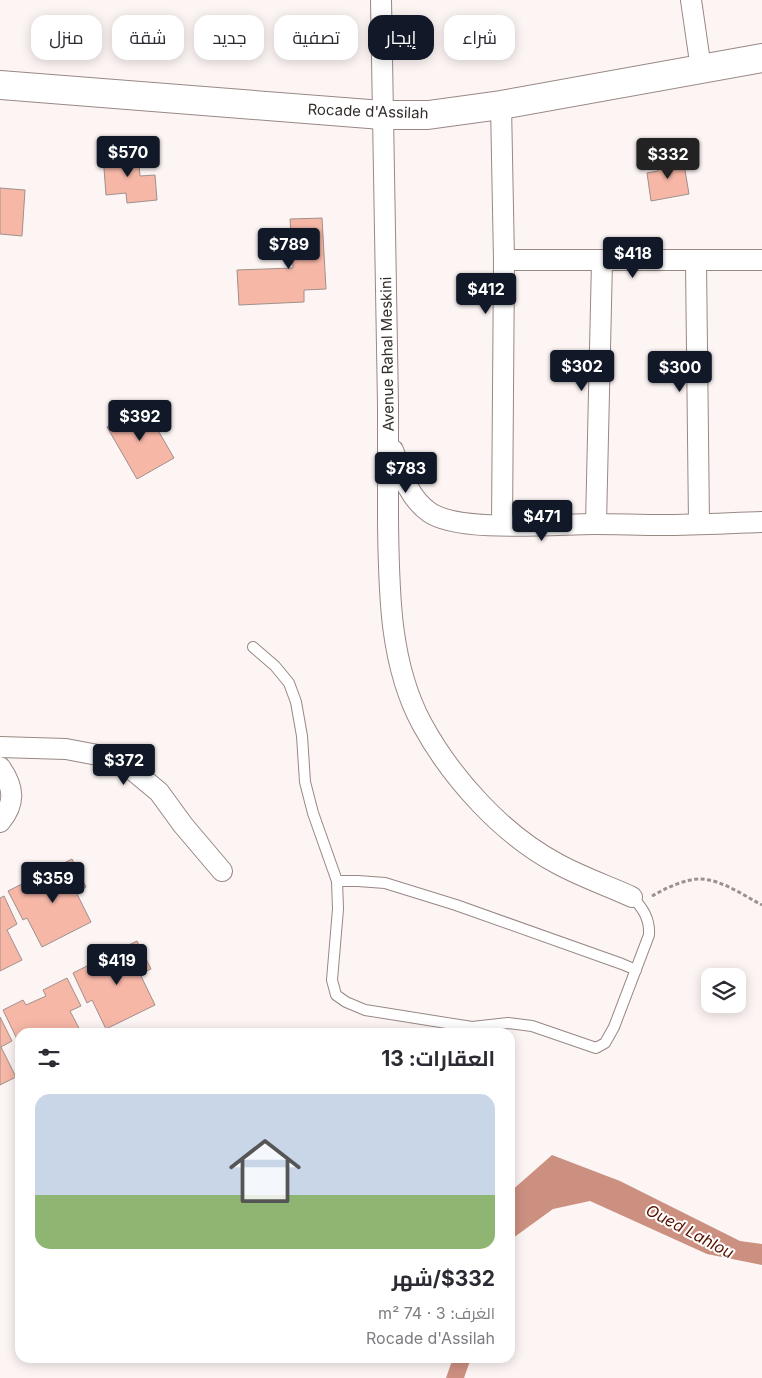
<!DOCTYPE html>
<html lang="ar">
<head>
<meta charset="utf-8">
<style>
	:root { --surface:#fff; --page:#f7f7f7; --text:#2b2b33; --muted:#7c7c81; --line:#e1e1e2; --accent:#111827 }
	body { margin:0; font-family:Inter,Cairo,sans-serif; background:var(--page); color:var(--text); direction:rtl; height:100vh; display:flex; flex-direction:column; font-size:19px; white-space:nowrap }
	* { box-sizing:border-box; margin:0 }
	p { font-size:16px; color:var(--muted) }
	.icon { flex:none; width:28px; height:28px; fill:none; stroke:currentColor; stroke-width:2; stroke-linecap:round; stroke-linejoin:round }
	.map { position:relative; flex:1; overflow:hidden; direction:ltr }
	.sheet { position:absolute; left:15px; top:1028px; width:500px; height:335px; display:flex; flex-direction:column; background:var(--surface); border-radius:15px; box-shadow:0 2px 12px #0003; direction:rtl }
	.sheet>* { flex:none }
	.guide { position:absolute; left:15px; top:15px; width:500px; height:45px; direction:rtl; display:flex; gap:10px }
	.fabs { position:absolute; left:701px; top:968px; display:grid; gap:10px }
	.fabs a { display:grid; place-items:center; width:45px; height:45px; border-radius:10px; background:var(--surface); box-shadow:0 2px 12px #0003; font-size:25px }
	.price { position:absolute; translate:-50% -42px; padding:0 11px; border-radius:5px; background:var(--accent); color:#fff; font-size:16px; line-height:32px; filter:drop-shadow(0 1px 2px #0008) }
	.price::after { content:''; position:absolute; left:50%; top:30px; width:15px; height:11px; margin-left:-8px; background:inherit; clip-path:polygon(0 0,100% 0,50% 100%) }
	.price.on { background:#222; color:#fff }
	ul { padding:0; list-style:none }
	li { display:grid; align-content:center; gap:10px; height:265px; padding:0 20px }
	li+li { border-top:1px solid var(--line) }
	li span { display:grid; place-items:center; height:155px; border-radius:15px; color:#555 }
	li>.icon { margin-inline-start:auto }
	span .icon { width:90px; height:90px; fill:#fffc; stroke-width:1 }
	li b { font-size:21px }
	h2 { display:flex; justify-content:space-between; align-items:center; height:60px; padding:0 20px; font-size:21px }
	.chip { padding:0 18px; border-radius:15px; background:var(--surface); box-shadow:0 2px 12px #0003; font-size:18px; line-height:45px }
	.chip.on { background:var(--accent); color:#fff }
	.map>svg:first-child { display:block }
	.water { fill:#cc9081 }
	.building { fill:#f6b7a7; stroke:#a0908c }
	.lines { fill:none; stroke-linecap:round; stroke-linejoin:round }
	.lane-casing { stroke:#988884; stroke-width:12 }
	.street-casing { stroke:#988884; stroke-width:22 }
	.secondary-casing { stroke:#988884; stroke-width:30 }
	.path { stroke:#999290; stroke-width:3; stroke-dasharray:4 2.5; stroke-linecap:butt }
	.lane { stroke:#fff; stroke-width:10 }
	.street { stroke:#fff; stroke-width:20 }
	.secondary { stroke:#fff; stroke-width:28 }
	.labels { text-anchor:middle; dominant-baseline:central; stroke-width:4; stroke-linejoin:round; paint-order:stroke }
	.street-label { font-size:15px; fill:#332d2b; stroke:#fff }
	.water-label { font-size:16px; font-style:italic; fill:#591201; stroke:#fff }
</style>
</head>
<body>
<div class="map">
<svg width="762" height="1378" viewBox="0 0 762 1378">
	<rect width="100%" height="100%" fill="#fdf5f4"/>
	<g class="water">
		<polygon points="552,1155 620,1181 740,1241 762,1244 762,1265 707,1254 590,1201 553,1209 513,1238 510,1247 510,1192"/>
		<polygon points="453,1358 471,1358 464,1378 446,1378"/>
	</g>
	<g class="building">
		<polygon points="138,153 140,176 155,175 157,200 127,203 126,193 106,195 103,155"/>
		<polygon points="683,158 689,194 651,201 647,173 658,171 657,162"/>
		<polygon points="0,188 25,190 22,236 0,234"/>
		<polygon points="322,218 326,289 304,290 304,302 239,305 237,270 293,268 290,219"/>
		<polygon points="144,406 174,458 137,479 107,427"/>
		<polygon points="72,859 86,887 76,892 91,922 42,947 27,918 23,920 8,891 28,881 31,887 51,877 48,871"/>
		<polygon points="4,896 17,924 7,930 22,960 0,971 0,898"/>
		<polygon points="137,941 151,969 140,974 155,1005 106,1029 92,1000 87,1003 73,973 93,963 95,969 115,959 112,953"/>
		<polygon points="67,978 81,1006 70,1011 81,1032 20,1032 20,1038 17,1039 3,1010 23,1000 26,1005 46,996 43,990"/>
		<polygon points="0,1017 12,1041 1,1047 16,1077 0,1085"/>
	</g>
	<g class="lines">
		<g class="lane-casing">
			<g id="lane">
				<path d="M 253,647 L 275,666 L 289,683 L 296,702 L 302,736 L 305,782 L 313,813 L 337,881 L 338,909 L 332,980 L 336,995 L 346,1002 L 365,1010 L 472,1027 L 508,1023 L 532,1026 L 596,1048 L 605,1043 L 614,1027 L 649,935 C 650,919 643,908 632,897"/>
				<polyline points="337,881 358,881 385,883 456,905 622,964 636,970"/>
			</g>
		</g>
		<g class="street-casing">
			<g id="street">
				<path d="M 381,0 C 383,135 385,270 388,405 C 388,444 388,483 388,522 C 389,590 389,663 422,724 C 452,779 503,835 558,864 C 582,877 608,886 632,897"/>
				<polyline points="691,0 701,69"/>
				<polyline points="501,105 504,260 502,525"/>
				<polyline points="504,260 762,260"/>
				<polyline points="696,262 699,524"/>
				<path d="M 393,450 C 401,472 408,497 429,512 C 458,533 556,524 594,524 C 617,524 640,525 663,525 C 696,525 729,523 762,522"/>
				<polyline points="596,524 602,261"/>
				<polyline points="0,747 66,749 103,756 130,768 159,792 183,825 222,871"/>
				<path d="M 0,767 C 14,787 16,803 0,822"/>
			</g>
		</g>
		<g class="secondary-casing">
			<polyline id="secondary" points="0,85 382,115 428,115 501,105 762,58"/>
		</g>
		<path class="path" d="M 652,896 C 664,889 687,878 701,879 C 722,880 743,895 762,905"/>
		<use href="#lane" class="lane"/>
		<use href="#street" class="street"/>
		<use href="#secondary" class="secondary"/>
	</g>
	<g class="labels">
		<g class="street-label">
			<text transform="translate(368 111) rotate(2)">Rocade d'Assilah</text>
			<text transform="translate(387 354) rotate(-91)">Avenue Rahal Meskini</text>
		</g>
		<g class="water-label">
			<text transform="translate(690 1231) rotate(28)">Oued Lahlou</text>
		</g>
	</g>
</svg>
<div class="fabs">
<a><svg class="icon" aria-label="layers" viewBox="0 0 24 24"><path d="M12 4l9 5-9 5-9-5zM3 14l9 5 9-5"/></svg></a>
</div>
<b class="price" style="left:128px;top:178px">$570</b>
<b class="price on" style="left:668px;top:180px">$332</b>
<b class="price" style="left:289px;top:270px">$789</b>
<b class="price" style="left:633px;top:279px">$418</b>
<b class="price" style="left:486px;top:315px">$412</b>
<b class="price" style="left:582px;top:392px">$302</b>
<b class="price" style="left:680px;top:393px">$300</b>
<b class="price" style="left:140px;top:442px">$392</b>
<b class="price" style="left:406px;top:494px">$783</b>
<b class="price" style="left:542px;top:542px">$471</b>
<b class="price" style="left:124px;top:786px">$372</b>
<b class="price" style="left:53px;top:904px">$359</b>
<b class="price" style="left:117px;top:986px">$419</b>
<div class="guide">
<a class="chip">شراء</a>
<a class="chip on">إيجار</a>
<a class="chip">تصفية</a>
<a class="chip">جديد</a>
<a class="chip">شقة</a>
<a class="chip">منزل</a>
</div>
<section class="sheet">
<h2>العقارات: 13<svg class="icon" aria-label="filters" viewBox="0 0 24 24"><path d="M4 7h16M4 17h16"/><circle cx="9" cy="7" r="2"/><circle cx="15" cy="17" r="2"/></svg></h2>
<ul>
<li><span style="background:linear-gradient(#c9d6e8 65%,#8fb573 0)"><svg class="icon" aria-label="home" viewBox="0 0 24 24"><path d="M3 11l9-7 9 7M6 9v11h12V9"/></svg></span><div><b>$332/شهر</b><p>الغرف: 3 · 74 m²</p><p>Rocade d'Assilah</p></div></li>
</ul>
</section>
</div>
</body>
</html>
